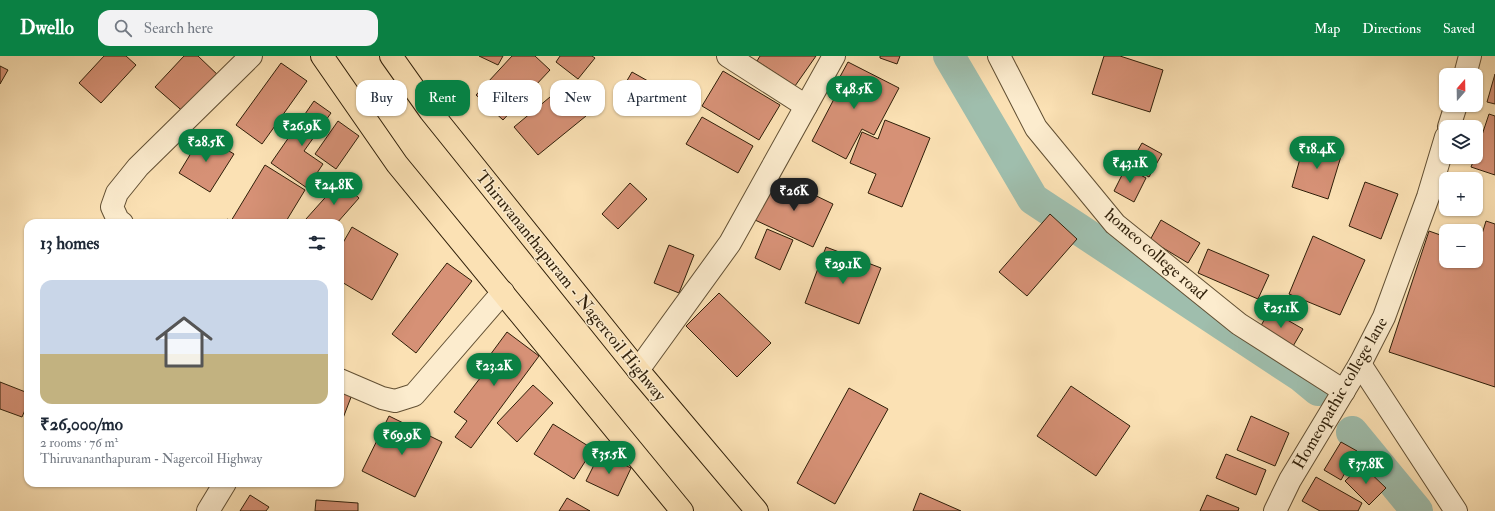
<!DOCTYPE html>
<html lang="en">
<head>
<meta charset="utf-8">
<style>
	:root { --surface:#fff; --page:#f2f2f3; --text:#1f2937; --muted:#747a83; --line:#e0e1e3; --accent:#0b8043 }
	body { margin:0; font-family:"IM FELL Double Pica",serif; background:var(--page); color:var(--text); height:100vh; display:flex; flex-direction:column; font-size:15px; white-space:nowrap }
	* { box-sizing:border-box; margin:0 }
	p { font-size:13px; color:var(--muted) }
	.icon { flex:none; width:22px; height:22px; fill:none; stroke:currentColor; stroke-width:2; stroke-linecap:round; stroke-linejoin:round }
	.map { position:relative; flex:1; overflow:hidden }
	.details { position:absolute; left:24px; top:163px; width:320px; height:268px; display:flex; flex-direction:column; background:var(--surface); border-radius:12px; box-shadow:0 1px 3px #0004 }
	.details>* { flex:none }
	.guide { position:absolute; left:356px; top:24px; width:380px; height:36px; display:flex; gap:8px }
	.needle { width:26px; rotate:20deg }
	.tools { position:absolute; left:1439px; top:12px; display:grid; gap:8px }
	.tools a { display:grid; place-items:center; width:44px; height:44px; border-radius:8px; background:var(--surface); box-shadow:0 1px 3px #0004; font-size:20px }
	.price { position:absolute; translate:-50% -34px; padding:0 9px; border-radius:14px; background:var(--accent); color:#fff; font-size:13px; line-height:26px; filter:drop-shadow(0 1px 2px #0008) }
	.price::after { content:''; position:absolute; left:50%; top:24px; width:12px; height:9px; margin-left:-6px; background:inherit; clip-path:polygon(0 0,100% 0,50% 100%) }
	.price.selected { background:#222; color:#fff }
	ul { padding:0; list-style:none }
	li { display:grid; align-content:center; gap:8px; height:212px; padding:0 16px }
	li+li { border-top:1px solid var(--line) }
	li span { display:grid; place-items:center; height:124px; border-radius:12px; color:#555 }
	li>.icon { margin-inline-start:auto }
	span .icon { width:72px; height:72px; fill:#fffc; stroke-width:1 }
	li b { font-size:17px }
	h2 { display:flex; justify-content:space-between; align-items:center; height:48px; padding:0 16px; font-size:17px }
	.chip { padding:0 14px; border-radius:12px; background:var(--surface); box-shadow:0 1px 3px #0004; font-size:14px; line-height:36px }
	.chip.selected { background:var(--accent); color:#fff }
	header { display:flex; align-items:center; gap:24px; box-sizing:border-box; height:56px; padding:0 20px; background:var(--accent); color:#fff }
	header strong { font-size:19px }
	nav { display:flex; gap:22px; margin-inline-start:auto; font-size:14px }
	.search { width:280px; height:36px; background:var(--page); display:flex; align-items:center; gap:10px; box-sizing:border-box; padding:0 14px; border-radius:12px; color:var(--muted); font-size:15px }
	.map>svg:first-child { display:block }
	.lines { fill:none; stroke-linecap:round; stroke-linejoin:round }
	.canal { stroke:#9fbead; stroke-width:32 }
	.building { fill:#d69176; stroke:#2f1f09 }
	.minor-casing { stroke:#625034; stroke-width:24 }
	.major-casing { stroke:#2f1f09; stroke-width:24 }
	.minor { stroke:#fcecce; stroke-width:22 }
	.major { stroke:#fbe1b4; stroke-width:22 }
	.labels { text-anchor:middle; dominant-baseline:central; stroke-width:3; stroke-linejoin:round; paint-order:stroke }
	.street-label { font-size:17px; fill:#2f1f09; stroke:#fcecce }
</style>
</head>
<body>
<header>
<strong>Dwello</strong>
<div class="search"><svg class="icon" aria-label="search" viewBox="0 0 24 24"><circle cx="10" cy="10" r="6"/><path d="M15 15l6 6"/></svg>Search here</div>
<nav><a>Map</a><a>Directions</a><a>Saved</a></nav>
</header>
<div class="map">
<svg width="1495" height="455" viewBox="0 0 1495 455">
	<rect width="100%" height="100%" fill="#fbe1b4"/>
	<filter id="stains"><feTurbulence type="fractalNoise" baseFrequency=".005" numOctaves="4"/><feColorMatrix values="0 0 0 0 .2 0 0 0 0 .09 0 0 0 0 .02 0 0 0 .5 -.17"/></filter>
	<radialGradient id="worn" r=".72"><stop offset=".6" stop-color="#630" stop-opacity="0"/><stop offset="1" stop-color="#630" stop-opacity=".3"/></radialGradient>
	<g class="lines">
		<g class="canal">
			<polyline points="949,0 1033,143 1301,320 1318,334"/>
			<polyline points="1352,376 1417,455"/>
		</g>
	</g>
	<g class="building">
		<polygon points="104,0 126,0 136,9 101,47 79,27"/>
		<polygon points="184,0 198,0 221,22 187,59 155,31"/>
		<polygon points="479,0 503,0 498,9"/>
		<polygon points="512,0 535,0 550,14 503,64 476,39"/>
		<polygon points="560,0 592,0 595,2 578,23 556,6"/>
		<polygon points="760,0 816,0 795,30 757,5"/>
		<polygon points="880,0 900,0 897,8 880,2"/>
		<polygon points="1104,0 1120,0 1163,14 1150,56 1092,38"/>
		<polygon points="848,6 899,32 874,79 862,73 846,103 812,85 834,43 829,41"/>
		<polygon points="281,7 307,25 262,88 236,69"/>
		<polygon points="0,10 8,14 0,28"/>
		<polygon points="723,15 780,49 759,84 702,50"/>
		<polygon points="632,16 671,38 660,57 621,35"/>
		<polygon points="1495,18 1495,48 1487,46"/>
		<polygon points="562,31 586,60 538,99 514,71"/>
		<polygon points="314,45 331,57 304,95 323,108 307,132 271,107"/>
		<polygon points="1489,58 1495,60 1495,119 1471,111 1475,101 1476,101 1476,97"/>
		<polygon points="702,61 753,90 738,117 686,88"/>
		<polygon points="885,64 930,82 902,151 868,137 876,118 850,107 862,76 878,83"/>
		<polygon points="338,65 359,80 336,113 315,98"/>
		<polygon points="202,79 234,98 210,136 179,117"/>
		<polygon points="1305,85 1342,97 1328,143 1292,131"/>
		<polygon points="1142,87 1162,98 1149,121 1129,110"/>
		<polygon points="265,109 305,134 285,167 225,167 227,163 231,165"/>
		<polygon points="1126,111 1146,122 1134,146 1114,135"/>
		<polygon points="775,120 833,148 813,191 755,164"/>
		<polygon points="340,125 359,142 337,167 311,167 306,163"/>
		<polygon points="1365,126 1398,138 1381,183 1349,170"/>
		<polygon points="630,127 647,143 618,173 602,158"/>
		<polygon points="1050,158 1077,183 1027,240 999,216"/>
		<polygon points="1161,164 1200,187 1188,207 1150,184"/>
		<polygon points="1486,165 1495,168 1495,331 1389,296 1429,175 1446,181 1446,205 1476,205 1476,191 1478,191"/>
		<polygon points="352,171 398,198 372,244 340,225 340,192"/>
		<polygon points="767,173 793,184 780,214 755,202"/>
		<polygon points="1313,180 1365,204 1340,259 1289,238"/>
		<polygon points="669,189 694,199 679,237 654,227"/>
		<polygon points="826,191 881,212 859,268 805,247"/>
		<polygon points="1208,193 1269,219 1258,243 1198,217"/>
		<polygon points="447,207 472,225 416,297 392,278"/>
		<polygon points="719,237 771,287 737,321 686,270"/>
		<polygon points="1270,254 1303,273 1292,292 1259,273"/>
		<polygon points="507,276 539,300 471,392 455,381 467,365 454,356 484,317 479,314"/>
		<polygon points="0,326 28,337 28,347 22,361 0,353"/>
		<polygon points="533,329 553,347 517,386 497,367"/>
		<polygon points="1071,330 1130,370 1096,420 1037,380"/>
		<polygon points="340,331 353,336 340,370"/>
		<polygon points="849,332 888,353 835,448 797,427"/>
		<polygon points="389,360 442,386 415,441 362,415"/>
		<polygon points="1251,360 1289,377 1275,410 1237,394"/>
		<polygon points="553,368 593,393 574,423 534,398"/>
		<polygon points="1341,386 1357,395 1341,424 1324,414"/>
		<polygon points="600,397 631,412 618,440 586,425"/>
		<polygon points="1226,398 1266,414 1256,439 1216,422"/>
		<polygon points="1362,409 1386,432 1369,449 1345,425"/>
		<polygon points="1316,421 1362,447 1358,455 1320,455 1302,445"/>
		<polygon points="920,437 961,455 913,455"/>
		<polygon points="250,439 269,451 266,455 240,455"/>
		<polygon points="1207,439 1239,452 1238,455 1200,455"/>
		<polygon points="567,442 590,455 559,455"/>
		<polygon points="316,444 358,447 358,455 315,455"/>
	</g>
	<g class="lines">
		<g class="minor-casing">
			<g id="minor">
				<polyline points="728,0 806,50"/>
				<polyline points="999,0 1036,72 1115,168 1239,268 1344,335"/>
				<polyline points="1465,19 1470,0"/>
				<polyline points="1449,71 1456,49"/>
				<polyline points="122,167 118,164 112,151 117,137 138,111 251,0"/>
				<polyline points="1360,308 1456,455"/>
				<polyline points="638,314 730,187 834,0"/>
				<polyline points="340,324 382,342 395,345 414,339 503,236"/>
				<polyline points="208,455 225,427"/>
				<polyline points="1275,455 1290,424 1360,308 1384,261 1428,141 1446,81"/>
			</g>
		</g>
		<g class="major-casing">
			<g id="major">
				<polyline points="322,0 397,108 682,455"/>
				<polyline points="391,0 430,55 638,314 757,455"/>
			</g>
		</g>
		<use href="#minor" class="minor"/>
		<use href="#major" class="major"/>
	</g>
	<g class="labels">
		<g class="street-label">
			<text transform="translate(1156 198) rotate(41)">homeo college road</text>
			<text transform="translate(571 230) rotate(51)">Thiruvananthapuram - Nagercoil Highway</text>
			<text transform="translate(1340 337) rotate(-60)">Homeopathic college lane</text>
		</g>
	</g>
	<rect width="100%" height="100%" filter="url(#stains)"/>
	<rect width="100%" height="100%" fill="url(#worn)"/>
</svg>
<div class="tools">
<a><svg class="needle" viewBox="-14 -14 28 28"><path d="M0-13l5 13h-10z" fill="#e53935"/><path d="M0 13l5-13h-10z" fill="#747a83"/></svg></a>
<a><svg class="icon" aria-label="layers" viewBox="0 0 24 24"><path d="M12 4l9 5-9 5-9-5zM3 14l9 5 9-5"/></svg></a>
<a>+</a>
<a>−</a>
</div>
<b class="price" style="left:854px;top:54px">₹48.5K</b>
<b class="price" style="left:302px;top:91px">₹26.9K</b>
<b class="price" style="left:206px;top:107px">₹28.5K</b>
<b class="price" style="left:1317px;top:114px">₹18.4K</b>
<b class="price" style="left:1130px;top:128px">₹43.1K</b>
<b class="price" style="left:334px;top:150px">₹24.8K</b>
<b class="price selected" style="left:794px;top:156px">₹26K</b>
<b class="price" style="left:843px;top:229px">₹29.1K</b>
<b class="price" style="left:1281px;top:273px">₹25.1K</b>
<b class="price" style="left:494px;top:331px">₹23.2K</b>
<b class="price" style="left:402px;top:400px">₹69.9K</b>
<b class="price" style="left:609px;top:419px">₹35.5K</b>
<b class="price" style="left:1366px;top:429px">₹37.8K</b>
<div class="guide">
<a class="chip">Buy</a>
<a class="chip selected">Rent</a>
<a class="chip">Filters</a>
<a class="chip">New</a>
<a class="chip">Apartment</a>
</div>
<section class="details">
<h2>13 homes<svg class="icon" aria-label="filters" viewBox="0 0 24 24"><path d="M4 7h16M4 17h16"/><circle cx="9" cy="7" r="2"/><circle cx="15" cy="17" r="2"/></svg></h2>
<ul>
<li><span style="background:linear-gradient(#c9d6e8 60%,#c2b280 0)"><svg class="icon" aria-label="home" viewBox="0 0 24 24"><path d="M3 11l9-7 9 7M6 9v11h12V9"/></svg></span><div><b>₹26,000/mo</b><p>2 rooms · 76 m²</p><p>Thiruvananthapuram - Nagercoil Highway</p></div></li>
</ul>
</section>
</div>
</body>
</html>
